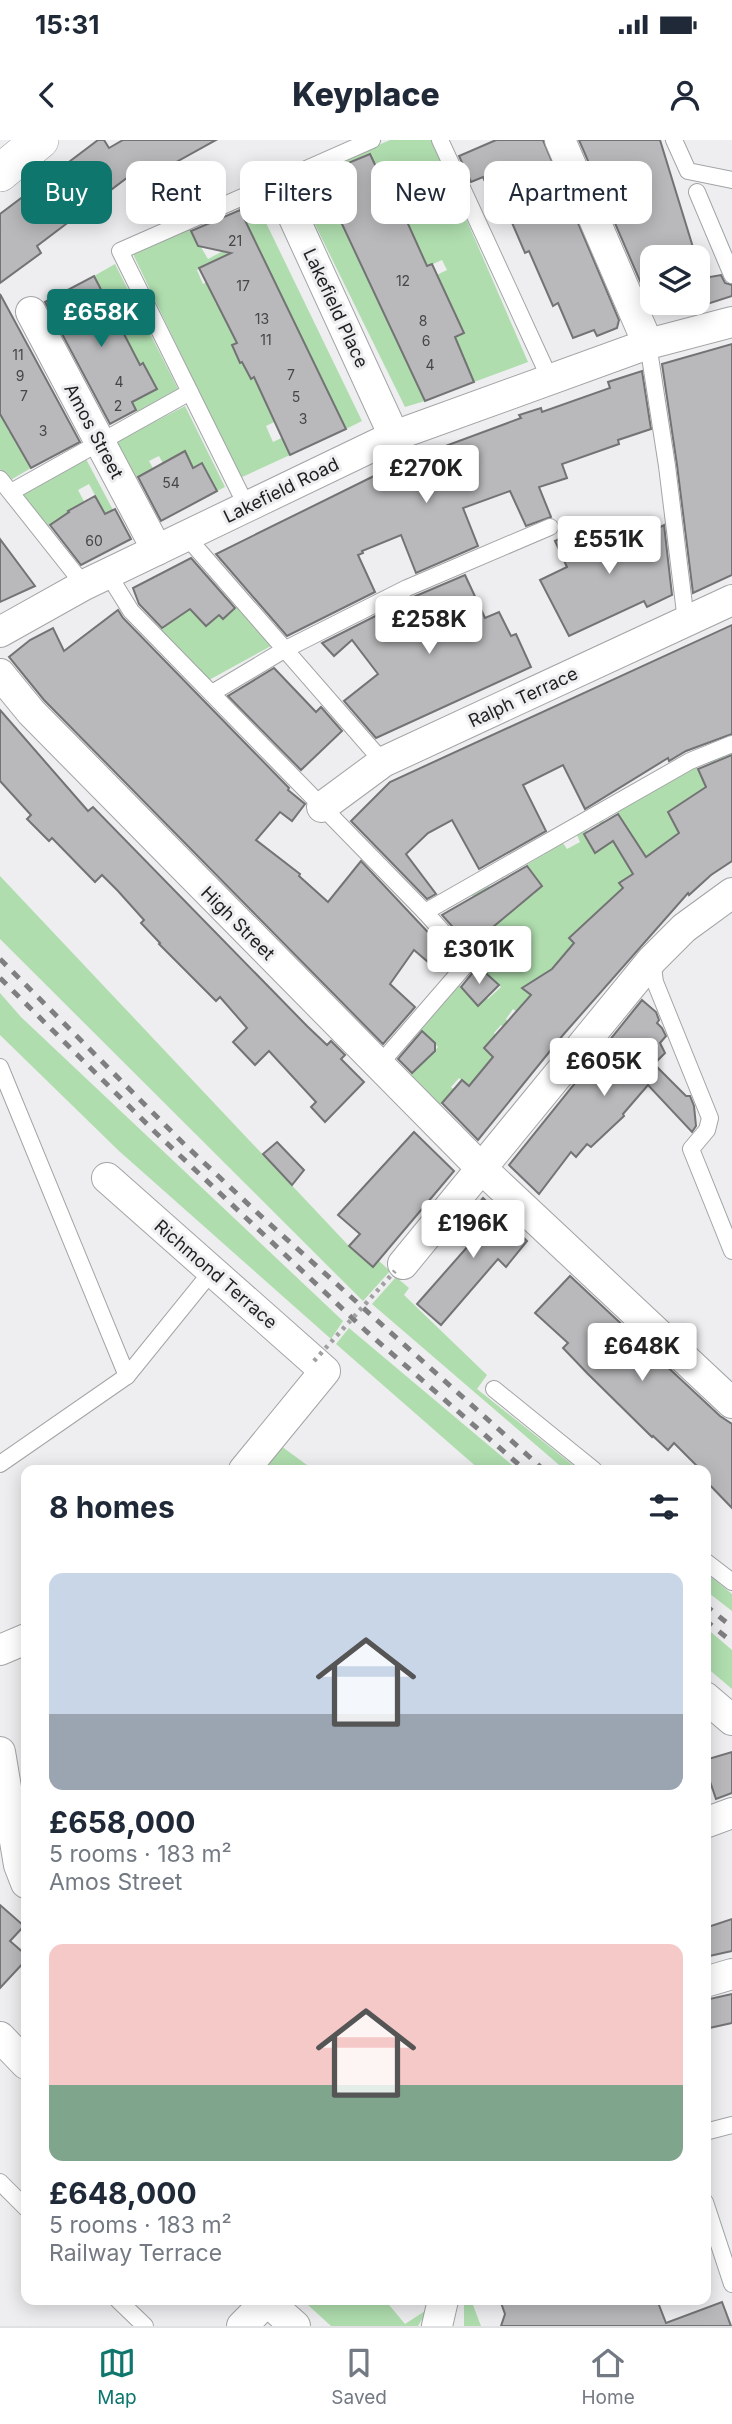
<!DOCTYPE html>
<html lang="en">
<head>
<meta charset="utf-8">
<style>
	:root { --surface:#fff; --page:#f6f6f7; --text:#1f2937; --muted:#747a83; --line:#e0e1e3; --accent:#0f766e }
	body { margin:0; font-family:Inter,sans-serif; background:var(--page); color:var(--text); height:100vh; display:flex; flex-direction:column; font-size:26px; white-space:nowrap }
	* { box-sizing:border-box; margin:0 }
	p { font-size:23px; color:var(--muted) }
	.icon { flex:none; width:38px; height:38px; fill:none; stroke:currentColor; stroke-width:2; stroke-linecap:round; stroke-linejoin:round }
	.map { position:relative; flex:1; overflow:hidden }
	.details { position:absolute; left:21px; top:1325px; width:690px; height:840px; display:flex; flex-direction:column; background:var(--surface); border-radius:14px; box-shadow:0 4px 18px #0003 }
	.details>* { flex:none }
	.banner { position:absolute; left:21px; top:21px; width:691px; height:63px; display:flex; gap:14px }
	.buttons { position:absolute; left:640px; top:105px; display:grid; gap:14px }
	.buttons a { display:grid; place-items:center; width:70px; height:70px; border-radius:14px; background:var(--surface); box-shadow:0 4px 18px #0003; font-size:35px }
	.price { position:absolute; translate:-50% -60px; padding:0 16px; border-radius:7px; background:#fff; color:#222; font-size:23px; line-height:46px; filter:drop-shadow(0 2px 4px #0008) }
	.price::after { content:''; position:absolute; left:50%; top:42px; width:21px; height:16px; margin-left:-10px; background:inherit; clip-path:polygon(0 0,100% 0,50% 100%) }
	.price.on { background:var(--accent); color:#fff }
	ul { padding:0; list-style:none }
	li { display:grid; align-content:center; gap:14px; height:371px; padding:0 28px }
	li span { display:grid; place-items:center; height:217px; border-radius:14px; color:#555 }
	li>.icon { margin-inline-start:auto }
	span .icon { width:126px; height:126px; fill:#fffc; stroke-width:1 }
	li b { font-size:30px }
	h2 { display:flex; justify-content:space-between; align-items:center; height:84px; padding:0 28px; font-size:30px }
	.chip { padding:0 24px; border-radius:14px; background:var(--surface); box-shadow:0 4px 18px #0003; font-size:24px; line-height:63px }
	.chip.on { background:var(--accent); color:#fff }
	.status { display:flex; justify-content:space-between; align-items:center; height:49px; padding:0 35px; background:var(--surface); direction:ltr }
	.status svg { height:19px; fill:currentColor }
	header { display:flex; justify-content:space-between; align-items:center; height:91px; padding:0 28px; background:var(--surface); font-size:32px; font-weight:800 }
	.menu { display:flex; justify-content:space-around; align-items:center; height:98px; border-top:2px solid var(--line); background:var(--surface); font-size:19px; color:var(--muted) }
	.menu a { display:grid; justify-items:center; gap:4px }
	.menu .on { color:var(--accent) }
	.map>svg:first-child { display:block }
	.green { fill:#afddae }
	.building { fill:#b9b9bb; stroke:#737375; stroke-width:2 }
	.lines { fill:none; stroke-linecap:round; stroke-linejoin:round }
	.service-casing { stroke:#a3a4a6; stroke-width:18 }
	.minor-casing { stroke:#a3a4a6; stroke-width:32 }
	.tertiary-casing { stroke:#a3a4a6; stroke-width:38 }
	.service { stroke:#fff; stroke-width:16 }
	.minor { stroke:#fff; stroke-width:30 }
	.tertiary { stroke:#fff; stroke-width:37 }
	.rail { stroke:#7f7f81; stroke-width:5; stroke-dasharray:9 9; stroke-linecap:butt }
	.path-bridge { stroke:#a0a0a1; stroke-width:4.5; stroke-dasharray:3.5 5; stroke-linecap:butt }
	.labels { text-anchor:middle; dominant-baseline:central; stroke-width:6; stroke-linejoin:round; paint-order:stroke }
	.number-label { font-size:14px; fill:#464647 }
	.street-label { font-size:18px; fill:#1f1f20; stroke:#eeeef0 }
</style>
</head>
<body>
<div class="status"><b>15:31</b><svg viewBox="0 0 49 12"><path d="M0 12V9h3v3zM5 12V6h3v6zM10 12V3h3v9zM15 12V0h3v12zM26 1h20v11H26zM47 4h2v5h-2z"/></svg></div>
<header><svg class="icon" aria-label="back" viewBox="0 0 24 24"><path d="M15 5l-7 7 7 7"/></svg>Keyplace<svg class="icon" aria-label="person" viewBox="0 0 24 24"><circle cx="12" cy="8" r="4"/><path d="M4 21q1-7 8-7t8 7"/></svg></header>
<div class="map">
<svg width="732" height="2186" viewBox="0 0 732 2186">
	<rect width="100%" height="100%" fill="#eeeef0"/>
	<g class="green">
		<polygon points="390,0 432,0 528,222 474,242 468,228 448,237 464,218 460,209 435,207 463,193 449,162 410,148 447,130 442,120 406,136 377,68 400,57 395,44 371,55 382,39 370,15 344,26 342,21"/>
		<polygon points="317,32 425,261 405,267 295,44"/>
		<polygon points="254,58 362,281 346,289 237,65"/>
		<polygon points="189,87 208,119 225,110 228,115 197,130 203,144 235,129 240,138 211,152 216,164 246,151 264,190 232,205 240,222 273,207 244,226 251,239 280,225 301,269 266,286 273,302 308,285 290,315 240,338 133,114"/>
		<polygon points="115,124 178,249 137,272 132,262 157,249 152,239 122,246 148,232 144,223 117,237 136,217 131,207 92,195 121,179 117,170 87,185 82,177 109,163 104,154 76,169 94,136"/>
		<polygon points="28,260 32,267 4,282 9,292 37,278 14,299 20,310 46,296 25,317 31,328 9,341 0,329 0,275"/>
		<polygon points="185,266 225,347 217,351 203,323 193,328 184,311 170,319 179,336 172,340 159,316 149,321 162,345 145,334 135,339 116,302"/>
		<polygon points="86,319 113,370 105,374 89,344 78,350 95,382 78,365 68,371 79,390 59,379 46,388 20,354"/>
		<polygon points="237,467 271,506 209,540 160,489 190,469 207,486 219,475 223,478"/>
		<polygon points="732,613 732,673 668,672 691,712 633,734 620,743 629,756 606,763 583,785 594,799 590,803 577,791 570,798 583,813 546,833 554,844 548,870 563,895 559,900 538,882 534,886 513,869 506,879 521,902 501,885 494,893 499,900 491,901 484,908 502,926 471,948 459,938 451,947 473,967 450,955 440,965 411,935 438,907 421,890 459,845 476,863 484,856 488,859 501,847 477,824 499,797 472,755 489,746 490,750 513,771 520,765 501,739 503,738 514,752 524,744 533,755 542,746 526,725 563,703 567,709 580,702 577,695 587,690 593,701 596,713 603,708 599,700 606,695 599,683 603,680 619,705 632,697 617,672 697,627 706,646 717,641 709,622"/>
		<polygon points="0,736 349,1106 373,1127 379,1121 390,1131 363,1161 0,799"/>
		<polygon points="0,853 21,877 343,1181 331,1199 119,1011 0,895"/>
		<polygon points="396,1137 409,1148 404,1155 487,1235 477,1249 579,1330 565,1330 372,1164"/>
		<polygon points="349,1188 518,1330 480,1330 336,1204"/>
		<polygon points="281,1306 307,1325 307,1330 265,1330"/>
		<polygon points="705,1432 732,1454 732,1471 705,1450"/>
		<polygon points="705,1487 732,1510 732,1549 705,1526"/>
		<polygon points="307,2160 385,2160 405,2184 428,2169 418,2186 331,2186 308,2165"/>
		<polygon points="468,2160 471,2160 481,2186 464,2186 464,2165"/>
	</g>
	<g class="building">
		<polygon points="98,0 104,0 109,8 123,0 216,0 142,41 136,31 37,106 41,113 0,143 0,74"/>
		<polygon points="496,0 543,0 619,180 617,188 597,196 594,190 573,198 558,163 553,166 529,111 525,113 500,55 493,59 483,37 471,42 459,16"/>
		<polygon points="579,0 660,0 696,117 653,117 653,171"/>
		<polygon points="370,14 386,48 391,46 427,126 432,124 464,193 455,197 474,242 425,261 319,35"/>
		<polygon points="240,70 346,289 290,315 254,237 251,239 242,222 240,223 232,205 237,203 199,128 231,113 198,106 191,91"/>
		<polygon points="721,135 725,143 732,145 732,156 698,167 698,139"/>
		<polygon points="94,136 140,225 143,223 157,249 132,262 136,270 110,284 45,162"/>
		<polygon points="0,154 80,302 31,328 0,274"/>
		<polygon points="732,204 732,435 693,453 677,325 662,224"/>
		<polygon points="642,231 651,289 618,300 619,304 562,324 567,338 539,347 551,377 526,386 510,351 463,368 478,406 416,433 401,395 362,411 363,413 358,415 375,452 287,496 216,414 376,335 403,325 402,322 521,278 519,275 541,268 542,272 610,248 608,242"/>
		<polygon points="185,311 193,328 202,323 217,351 161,381 138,337"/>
		<polygon points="95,356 105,374 115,369 131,399 81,425 50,385 69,372 68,371"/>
		<polygon points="643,380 649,393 664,385 672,455 647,467 644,461 569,496 540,440 567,427 555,401 577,390 585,407"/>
		<polygon points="0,399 35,446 0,462"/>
		<polygon points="191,418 235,468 223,479 219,475 206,486 190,469 162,488 139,464 133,448"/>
		<polygon points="465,435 485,478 499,472 511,496 516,494 531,527 376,598 344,561 378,534 352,500 334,516 322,503 411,458"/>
		<polygon points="118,470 123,478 289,648 288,650 305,664 292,681 280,672 256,700 300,734 299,736 328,762 361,721 455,821 447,830 432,816 428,822 414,810 390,844 415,867 383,904 44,560 9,517 30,500 53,488 64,511"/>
		<polygon points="732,485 732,594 686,611 669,621 668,618 585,669 563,625 523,645 546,691 479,729 452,680 428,693 406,714 436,754 427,759 351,681 390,642"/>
		<polygon points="274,528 316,572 321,567 342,591 301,630 228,556"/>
		<polygon points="0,570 88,671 93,667 307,886 327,905 331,901 345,915 341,919 364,942 325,982 311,967 316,962 269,911 255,925 233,902 247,888 220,857 216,861 159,804 160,803 141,783 144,780 118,751 102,735 95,742 52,698 49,701 27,679 31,675 0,641"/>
		<polygon points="732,615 732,721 711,735 689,755 688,753 563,895 478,1000 442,963 462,940 469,946 493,917 484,908 531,855 522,848 552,829 574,803 569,798 623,748 619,743 633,734 613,701 595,713 584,694 618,674 646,717 679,693 668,672 706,647 698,629"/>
		<polygon points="527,726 542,746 493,787 499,798 479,821 477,814 442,775"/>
		<polygon points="478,826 499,845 478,866 461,847"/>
		<polygon points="642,860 656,872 659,880 657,883 662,888 666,896 660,903 665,913 654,924 686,956 690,956 694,966 696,986 692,992 648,945 623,974 624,976 591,1007 587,1004 576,1017 571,1012 539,1054 509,1025"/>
		<polygon points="422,891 435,903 435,911 412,933 398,919"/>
		<polygon points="414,992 454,1031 373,1127 349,1106 360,1094 338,1075"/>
		<polygon points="277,1002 304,1030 292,1045 263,1014"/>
		<polygon points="483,1058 527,1101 506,1127 498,1119 441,1185 417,1164 469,1105 456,1093"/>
		<polygon points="570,1136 720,1276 732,1284 732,1368 705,1340 709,1337 705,1330 701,1330 674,1303 668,1310 653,1296 652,1297 588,1234 563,1208 568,1203 535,1173"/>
		<polygon points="732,1612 732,1653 716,1659 705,1627 705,1620"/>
		<polygon points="0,1765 24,1786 10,1801 26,1815 26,1820 0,1848"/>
		<polygon points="732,1779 732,1811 705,1817 705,1788"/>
		<polygon points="732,1854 732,1883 705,1889 705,1860"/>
		<polygon points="500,2160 657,2160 666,2183 722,2162 731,2186 501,2186 505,2174"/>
	</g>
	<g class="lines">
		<g class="service-casing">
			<g id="service">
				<polyline points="440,0 550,239"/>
				<polyline points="674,0 688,31 732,40"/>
				<polyline points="697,52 732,135"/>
				<polyline points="648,204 667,326 686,481"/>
				<polyline points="0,339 84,445"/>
				<polyline points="11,352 190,252"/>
				<polyline points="247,367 120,111 372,0"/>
				<polyline points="186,396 383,622"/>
				<polyline points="108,434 131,471 425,772 469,821 379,925"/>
				<polyline points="212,553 284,510 407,448 550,387"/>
				<polyline points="425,772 690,621 732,604"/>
				<polyline points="652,820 655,842 710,978 707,990 691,1009 732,1111"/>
				<polyline points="0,927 127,1236 212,1131"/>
				<polyline points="494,1249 594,1330"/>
				<polyline points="0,1324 127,1236"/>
				<polyline points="705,1421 732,1442"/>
				<polyline points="705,1992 732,1985"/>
				<polyline points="0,2042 26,2068"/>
				<polyline points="705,2062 732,2144"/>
				<polyline points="118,2160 145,2186"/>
			</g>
		</g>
		<g class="minor-casing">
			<g id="minor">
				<polyline points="560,0 648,204"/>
				<polyline points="277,41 394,296"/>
				<polyline points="31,172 157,410"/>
				<polyline points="0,492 84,445 394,296 648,204 732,182"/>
				<polyline points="0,534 31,572 481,1028 732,1263"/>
				<polyline points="322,667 383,622 732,460"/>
				<polyline points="107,1038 325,1231 244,1330"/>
				<polyline points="403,1124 652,820 684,788 732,753"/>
				<polyline points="0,1510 26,1499"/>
				<polyline points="705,1557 732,1580"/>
				<polyline points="0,1612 19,1725 26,1743"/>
				<polyline points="705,1683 732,1673"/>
				<polyline points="705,1842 732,1834"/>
				<polyline points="0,1897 26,1924"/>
				<polyline points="266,2160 295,2186"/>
				<polyline points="242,2186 267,2161"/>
				<polyline points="437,2186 443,2160"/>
			</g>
		</g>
		<g class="tertiary-casing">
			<polyline id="tertiary" points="0,33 40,0"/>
		</g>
		<use href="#service" class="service"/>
		<use href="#minor" class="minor"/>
		<use href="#tertiary" class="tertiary"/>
		<g class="rail">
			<polyline points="0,819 183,1003 263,1078 544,1330"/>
			<polyline points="0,838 155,992 366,1191 525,1330"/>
			<polyline points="705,1465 732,1487"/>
			<polyline points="705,1480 732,1502"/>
		</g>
		<polyline class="path-bridge" points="314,1221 395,1131"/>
	</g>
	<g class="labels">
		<g class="number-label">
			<text x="235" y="100">21</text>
			<text x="403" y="140">12</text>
			<text x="243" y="145">17</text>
			<text x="262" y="178">13</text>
			<text x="423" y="180">8</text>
			<text x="266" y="199">11</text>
			<text x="426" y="200">6</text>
			<text x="18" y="214">11</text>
			<text x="430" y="224">4</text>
			<text x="291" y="234">7</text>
			<text x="20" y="235">9</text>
			<text x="119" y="241">4</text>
			<text x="24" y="255">7</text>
			<text x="296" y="256">5</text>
			<text x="118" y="265">2</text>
			<text x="303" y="278">3</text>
			<text x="43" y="290">3</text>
			<text x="171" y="342">54</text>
			<text x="94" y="400">60</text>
		</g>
		<g class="street-label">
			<text transform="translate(336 168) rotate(65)">Lakefield Place</text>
			<text transform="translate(94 291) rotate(62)">Amos Street</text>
			<text transform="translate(281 350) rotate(-26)">Lakefield Road</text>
			<text transform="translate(523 557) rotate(-25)">Ralph Terrace</text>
			<text transform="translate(238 783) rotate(45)">High Street</text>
			<text transform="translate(216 1134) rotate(41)">Richmond Terrace</text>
		</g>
	</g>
</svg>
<div class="buttons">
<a><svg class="icon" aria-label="layers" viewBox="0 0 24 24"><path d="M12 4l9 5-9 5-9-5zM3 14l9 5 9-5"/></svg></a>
</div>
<b class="price on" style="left:101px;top:209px">£658K</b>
<b class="price" style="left:426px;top:365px">£270K</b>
<b class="price" style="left:609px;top:436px">£551K</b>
<b class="price" style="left:429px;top:516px">£258K</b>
<b class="price" style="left:479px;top:846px">£301K</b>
<b class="price" style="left:604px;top:958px">£605K</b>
<b class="price" style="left:473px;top:1120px">£196K</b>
<b class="price" style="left:642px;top:1243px">£648K</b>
<div class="banner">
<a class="chip on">Buy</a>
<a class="chip">Rent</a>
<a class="chip">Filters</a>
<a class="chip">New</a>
<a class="chip">Apartment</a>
</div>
<section class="details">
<h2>8 homes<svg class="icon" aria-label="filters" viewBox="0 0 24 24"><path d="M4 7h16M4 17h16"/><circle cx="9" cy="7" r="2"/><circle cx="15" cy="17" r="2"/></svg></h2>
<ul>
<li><span style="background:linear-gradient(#c9d6e8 65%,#9aa5b1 0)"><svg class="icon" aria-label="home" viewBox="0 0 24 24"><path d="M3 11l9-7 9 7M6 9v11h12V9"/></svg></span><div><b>£658,000</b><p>5 rooms · 183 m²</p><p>Amos Street</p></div></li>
<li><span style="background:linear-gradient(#f6c9c9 65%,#7fa58c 0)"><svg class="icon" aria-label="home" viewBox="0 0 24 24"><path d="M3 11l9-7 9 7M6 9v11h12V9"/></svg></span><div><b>£648,000</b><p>5 rooms · 183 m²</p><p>Railway Terrace</p></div></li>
</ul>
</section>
</div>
<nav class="menu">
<a class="on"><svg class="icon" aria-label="map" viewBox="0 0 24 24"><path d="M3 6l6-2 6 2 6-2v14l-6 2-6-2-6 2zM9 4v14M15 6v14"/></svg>Map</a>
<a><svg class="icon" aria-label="saved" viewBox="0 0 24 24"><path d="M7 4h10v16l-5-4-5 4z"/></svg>Saved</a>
<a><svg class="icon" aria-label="home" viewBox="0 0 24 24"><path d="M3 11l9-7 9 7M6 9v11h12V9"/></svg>Home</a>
</nav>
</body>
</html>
